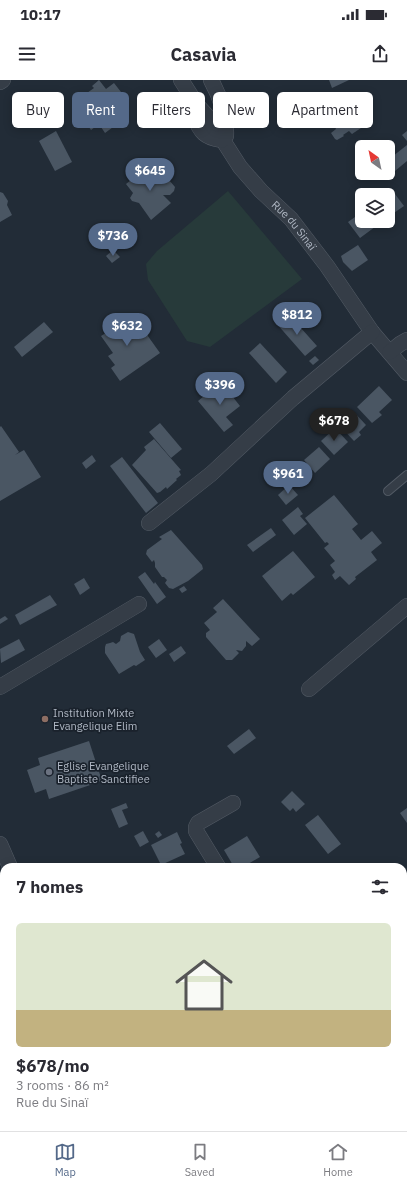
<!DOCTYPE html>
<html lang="en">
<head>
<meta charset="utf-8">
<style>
	:root { --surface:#fff; --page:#f2f2f3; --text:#2b2b33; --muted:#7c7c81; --line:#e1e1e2; --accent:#546989 }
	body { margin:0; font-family:"IBM Plex Sans",sans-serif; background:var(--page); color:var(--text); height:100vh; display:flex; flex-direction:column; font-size:15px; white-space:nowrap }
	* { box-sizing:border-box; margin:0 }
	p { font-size:13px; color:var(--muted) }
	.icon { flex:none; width:22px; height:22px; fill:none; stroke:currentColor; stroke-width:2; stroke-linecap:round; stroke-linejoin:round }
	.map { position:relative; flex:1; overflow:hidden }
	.drawer { position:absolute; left:0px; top:783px; width:407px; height:268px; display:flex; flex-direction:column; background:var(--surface); border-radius:12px 12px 0 0; box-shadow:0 2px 10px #0003 }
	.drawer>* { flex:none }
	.guide { position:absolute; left:12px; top:12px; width:383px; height:36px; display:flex; gap:8px }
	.needle { width:26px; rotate:327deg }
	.fabs { position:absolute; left:355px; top:60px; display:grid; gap:8px }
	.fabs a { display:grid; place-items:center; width:40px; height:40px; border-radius:6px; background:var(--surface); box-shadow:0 2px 10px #0003; font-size:20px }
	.price { position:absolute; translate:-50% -34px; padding:0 9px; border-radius:14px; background:var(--accent); color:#fff; font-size:13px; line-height:26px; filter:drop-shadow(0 1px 2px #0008) }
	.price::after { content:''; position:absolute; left:50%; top:24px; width:12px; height:9px; margin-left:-6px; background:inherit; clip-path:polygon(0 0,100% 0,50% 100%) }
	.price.selected { background:#222; color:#fff }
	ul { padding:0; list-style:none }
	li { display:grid; align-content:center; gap:8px; height:212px; padding:0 16px }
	li span { display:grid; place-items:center; height:124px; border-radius:6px; color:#555 }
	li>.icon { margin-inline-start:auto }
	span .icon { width:72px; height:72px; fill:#fffc; stroke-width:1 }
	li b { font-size:17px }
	h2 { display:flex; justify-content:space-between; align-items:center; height:48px; padding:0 16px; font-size:17px }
	.chip { padding:0 14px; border-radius:6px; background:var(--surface); box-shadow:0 2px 10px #0003; font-size:14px; line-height:36px }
	.chip.selected { background:var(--accent); color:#fff }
	.status { display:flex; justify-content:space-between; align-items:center; height:28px; padding:0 20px; background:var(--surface); direction:ltr }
	.status svg { height:11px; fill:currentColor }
	header { display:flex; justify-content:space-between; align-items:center; height:52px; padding:0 16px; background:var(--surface); font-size:18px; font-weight:700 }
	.tabs { display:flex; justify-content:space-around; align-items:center; height:56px; border-top:1px solid var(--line); background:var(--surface); font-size:11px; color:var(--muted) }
	.tabs a { display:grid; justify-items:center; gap:2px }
	.tabs .selected { color:var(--accent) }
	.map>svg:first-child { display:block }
	.green { fill:#273a3a }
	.building { fill:#4a5663 }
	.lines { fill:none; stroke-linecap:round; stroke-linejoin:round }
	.lane-casing { stroke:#535b65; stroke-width:10 }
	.street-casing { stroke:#535b65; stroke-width:16 }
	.lane { stroke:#353d47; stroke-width:8 }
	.street { stroke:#353d47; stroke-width:15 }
	.education-dot { fill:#8d6e63; stroke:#1a222c; stroke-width:1.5 }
	.worship-dot { fill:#6b7280; stroke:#1a222c; stroke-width:1.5 }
	.labels { text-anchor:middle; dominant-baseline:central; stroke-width:3.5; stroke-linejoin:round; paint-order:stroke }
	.street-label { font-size:11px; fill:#b0b8c4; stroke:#1a222c }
	.poi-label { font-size:11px; fill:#b0b8c4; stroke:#1a222c; text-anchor:start }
</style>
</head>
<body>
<div class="status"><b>10:17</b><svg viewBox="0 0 49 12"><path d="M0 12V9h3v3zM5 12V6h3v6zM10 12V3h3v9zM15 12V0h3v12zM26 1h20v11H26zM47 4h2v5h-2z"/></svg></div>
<header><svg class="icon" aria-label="menu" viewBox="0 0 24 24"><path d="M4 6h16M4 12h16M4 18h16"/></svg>Casavia<svg class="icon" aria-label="share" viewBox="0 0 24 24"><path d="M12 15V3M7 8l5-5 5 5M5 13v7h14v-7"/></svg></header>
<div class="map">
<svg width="407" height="1051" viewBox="0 0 407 1051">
	<rect width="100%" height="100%" fill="#222c37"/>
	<polygon class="green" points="228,111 302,199 210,267 187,261 148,200 146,184 157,171"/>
	<g class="building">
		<polygon points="99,0 106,9 114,3 121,12 115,17 128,36 105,53 99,44 91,50 77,30 89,21 86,17 87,13 94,8 92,6"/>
		<polygon points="329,0 349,0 332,8"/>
		<polygon points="364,18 369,25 366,28 372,41 365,46 363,44 360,46 361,48 352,54 349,51 343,55 344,56 337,60 335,59 331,53 336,49 334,44 330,47 328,46 324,38 324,35 336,28 338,30 345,26 345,24 351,20 353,21 355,20 356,22"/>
		<polygon points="56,51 72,82 55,91 39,61"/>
		<polygon points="407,51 407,61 402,55"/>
		<polygon points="407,65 407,81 395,91 388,80"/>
		<polygon points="147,89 152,96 158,93 164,100 169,100 175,107 174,111 170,115 163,115 171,123 151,140 139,123 132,121 130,118 133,113 126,104 131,100 131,96 134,93 138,91 140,92"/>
		<polygon points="392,110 404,126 388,137 388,115 385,115"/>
		<polygon points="0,112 3,113 8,121 7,125 12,135 0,142"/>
		<polygon points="362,132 362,141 383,141 360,158 348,142"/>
		<polygon points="131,154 135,161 127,165 123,158"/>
		<polygon points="358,165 368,180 352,191 343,182 341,176"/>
		<polygon points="113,170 120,177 112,183 106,176"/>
		<polygon points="295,226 298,229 293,235 290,231"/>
		<polygon points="116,233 122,242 126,240 131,247 133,245 140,255 145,252 160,273 120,301 111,288 115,285 108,276 113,273 101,256 109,251 103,242"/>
		<polygon points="283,237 287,242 292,238 317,266 305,276 276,243"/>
		<polygon points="44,242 53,252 22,277 14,267"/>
		<polygon points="260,263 287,292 276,303 249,273"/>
		<polygon points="315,276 319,280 313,285 309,281"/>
		<polygon points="221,302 240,326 226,337 233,345 224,352 198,321"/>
		<polygon points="379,306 392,320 379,332 382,335 372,343 357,327"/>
		<polygon points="353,331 366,345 359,352 361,355 354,361 338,344"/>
		<polygon points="160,343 182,369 171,378 149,352"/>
		<polygon points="1,346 19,372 15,375 24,370 41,397 0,421 0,347"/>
		<polygon points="335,348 348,362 334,375 321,361"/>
		<polygon points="154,359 181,390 179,391 181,395 176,399 177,400 167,409 166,407 160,412 157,413 132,385 146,370 144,367"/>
		<polygon points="319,367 330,379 315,393 304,380"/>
		<polygon points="92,375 96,381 86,389 82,383"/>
		<polygon points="122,377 158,423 146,433 110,386"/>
		<polygon points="289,405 298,415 286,425 278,415"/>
		<polygon points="334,415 358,444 352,449 361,460 372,451 382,463 371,472 377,480 355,497 356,499 349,505 340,496 335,500 332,495 335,492 330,485 335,481 324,468 329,464 327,462 325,463 305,438"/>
		<polygon points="298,427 303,434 300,436 307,444 294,455 282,440"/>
		<polygon points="271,448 276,455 253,472 247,465"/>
		<polygon points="171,450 202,485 203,489 188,501 173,509 169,508 165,503 167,500 164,497 162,497 155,487 155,483 154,480 152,482 146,474 147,470 162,459 159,457"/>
		<polygon points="293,471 315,497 293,515 291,513 282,521 262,496"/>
		<polygon points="145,492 154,504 155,502 166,517 157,524 138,497"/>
		<polygon points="84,498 90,508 80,515 74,504"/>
		<polygon points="184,506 187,510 182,513 179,509"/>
		<polygon points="50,515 57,525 20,545 15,535"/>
		<polygon points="223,519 260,559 252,566 246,561 246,566 242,571 236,570 239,573 232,580 226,580 206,557 206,553 210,550 204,543 217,532 213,528"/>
		<polygon points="5,536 8,539 0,544 0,539"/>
		<polygon points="128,552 134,554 140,572 145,580 136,586 134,585 119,594 105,573 105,567 106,564 110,563 113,562 116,564 120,561 121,556"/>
		<polygon points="19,559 25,570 1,583 0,569"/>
		<polygon points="159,559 167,570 156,578 148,567"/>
		<polygon points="181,566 186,573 174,582 169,574"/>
		<polygon points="249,649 256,658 234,674 227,666"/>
		<polygon points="89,661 102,701 49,719 46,709 35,713 27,690 40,685 38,678"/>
		<polygon points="292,711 305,724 296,732 293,728 290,731 281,722"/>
		<polygon points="126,723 128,728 122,730 128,744 119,748 111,729"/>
		<polygon points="407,728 407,743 400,733"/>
		<polygon points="318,735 341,764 328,774 305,745"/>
		<polygon points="143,751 149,762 140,767 134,756"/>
		<polygon points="159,751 162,755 158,758 155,754"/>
		<polygon points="177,752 182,763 180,764 185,774 161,785 151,765"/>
		<polygon points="247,756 260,777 243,787 234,787 224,770"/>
		<polygon points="403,882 407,887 407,890 403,893"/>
		<polygon points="4,970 4,981 0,976 0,973"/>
		<polygon points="407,998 407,1013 403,1008 403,1001"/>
		<polygon points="64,1047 69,1047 72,1050 59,1051"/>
	</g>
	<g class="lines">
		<g class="lane-casing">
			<polyline id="lane" points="388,411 407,395"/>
		</g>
		<g class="street-casing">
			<g id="street">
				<path id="s1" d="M 181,0 L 197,25 L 208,37 L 240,87 L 261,111 L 291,139 L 327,186 L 372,252 L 407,293"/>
				<polyline points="0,2 3,0"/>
				<path d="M 197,25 L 194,36 C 200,52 205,58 222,60 L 226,56 C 227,36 221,18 211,0"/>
				<polyline points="390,272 400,264 407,260"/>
				<polyline points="149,443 211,394 293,318 372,252"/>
				<polyline points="0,607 139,524"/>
				<polyline points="309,609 407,526"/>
				<polyline points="0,764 10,787"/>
				<polyline points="218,787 196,751 196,747 198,743 233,723"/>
				<polyline points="163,1047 166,1051"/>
			</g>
		</g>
		<use href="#lane" class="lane"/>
		<use href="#street" class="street"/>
	</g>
	<circle class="education-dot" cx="45" cy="639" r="4"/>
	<circle class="worship-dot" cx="49" cy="692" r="4"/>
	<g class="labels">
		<g class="street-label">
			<text stroke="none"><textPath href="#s1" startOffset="185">Rue du Sinaï</textPath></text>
		</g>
		<g class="poi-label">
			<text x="53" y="633">Institution Mixte<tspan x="53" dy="13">Evangelique Elim</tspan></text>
			<text x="57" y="686">Eglise Evangelique<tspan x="57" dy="13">Baptiste Sanctifiee</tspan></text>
		</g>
	</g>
</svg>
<div class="fabs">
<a><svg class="needle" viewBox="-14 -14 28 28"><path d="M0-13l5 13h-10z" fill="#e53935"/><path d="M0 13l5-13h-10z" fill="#7c7c81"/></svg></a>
<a><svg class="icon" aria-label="layers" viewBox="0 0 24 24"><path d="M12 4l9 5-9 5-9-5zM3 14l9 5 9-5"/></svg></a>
</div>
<b class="price" style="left:150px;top:112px">$645</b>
<b class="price" style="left:113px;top:177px">$736</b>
<b class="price" style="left:297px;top:256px">$812</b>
<b class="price" style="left:127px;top:267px">$632</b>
<b class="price" style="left:220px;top:326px">$396</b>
<b class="price selected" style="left:334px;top:362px">$678</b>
<b class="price" style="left:288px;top:415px">$961</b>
<div class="guide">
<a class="chip">Buy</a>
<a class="chip selected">Rent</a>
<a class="chip">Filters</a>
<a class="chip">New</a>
<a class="chip">Apartment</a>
</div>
<section class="drawer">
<h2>7 homes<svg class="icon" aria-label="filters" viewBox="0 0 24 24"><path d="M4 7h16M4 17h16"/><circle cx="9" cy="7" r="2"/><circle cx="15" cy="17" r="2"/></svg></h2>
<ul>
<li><span style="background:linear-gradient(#dfe7d0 70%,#c2b280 0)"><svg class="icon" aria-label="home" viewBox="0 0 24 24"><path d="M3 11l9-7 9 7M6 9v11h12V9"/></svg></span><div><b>$678/mo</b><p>3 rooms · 86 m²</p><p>Rue du Sinaï</p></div></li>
</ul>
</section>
</div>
<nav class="tabs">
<a class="selected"><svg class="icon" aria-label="map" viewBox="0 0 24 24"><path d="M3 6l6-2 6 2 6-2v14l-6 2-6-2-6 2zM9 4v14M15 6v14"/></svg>Map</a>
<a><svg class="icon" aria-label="saved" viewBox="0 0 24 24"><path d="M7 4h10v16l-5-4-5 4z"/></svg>Saved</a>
<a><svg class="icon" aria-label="home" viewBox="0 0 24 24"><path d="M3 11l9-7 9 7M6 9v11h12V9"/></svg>Home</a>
</nav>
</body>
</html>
